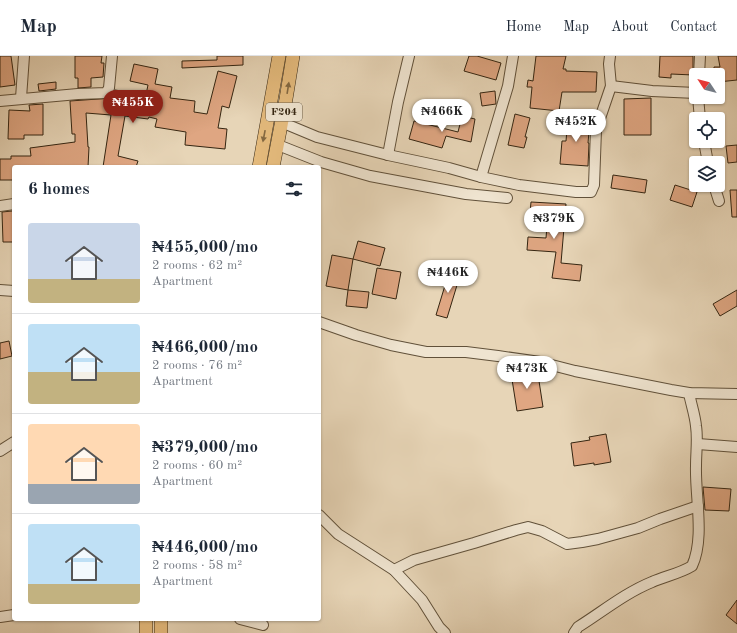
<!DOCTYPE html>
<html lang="en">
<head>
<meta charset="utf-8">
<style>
	:root { --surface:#fff; --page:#f6f6f7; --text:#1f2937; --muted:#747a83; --line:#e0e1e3; --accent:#8f2418 }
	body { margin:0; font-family:"Old Standard TT",serif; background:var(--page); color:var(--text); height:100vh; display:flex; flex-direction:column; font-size:15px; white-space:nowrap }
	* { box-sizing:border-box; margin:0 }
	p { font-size:13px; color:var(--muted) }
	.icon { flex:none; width:22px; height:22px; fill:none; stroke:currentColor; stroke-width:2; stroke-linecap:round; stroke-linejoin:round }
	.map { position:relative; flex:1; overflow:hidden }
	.drawer { position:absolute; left:12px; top:109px; width:309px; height:456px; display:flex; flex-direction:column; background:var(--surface); border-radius:4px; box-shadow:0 1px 3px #0004 }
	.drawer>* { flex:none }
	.needle { width:26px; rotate:306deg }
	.fabs { position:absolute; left:689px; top:12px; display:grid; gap:8px }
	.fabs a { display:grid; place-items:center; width:36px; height:36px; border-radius:4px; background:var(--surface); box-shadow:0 1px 3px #0004; font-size:20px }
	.price { position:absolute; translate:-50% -34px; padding:0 9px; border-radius:14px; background:#fff; color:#222; font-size:13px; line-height:26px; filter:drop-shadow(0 1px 2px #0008) }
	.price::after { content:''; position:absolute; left:50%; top:24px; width:12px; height:9px; margin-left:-6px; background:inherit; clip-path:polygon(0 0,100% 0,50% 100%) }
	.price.on { background:var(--accent); color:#fff }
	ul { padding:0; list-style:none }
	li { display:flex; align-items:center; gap:12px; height:100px; padding:0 16px }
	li+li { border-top:1px solid var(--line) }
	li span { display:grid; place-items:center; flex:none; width:112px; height:80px; border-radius:4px; color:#555 }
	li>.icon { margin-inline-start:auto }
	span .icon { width:48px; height:48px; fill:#fffc; stroke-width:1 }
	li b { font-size:17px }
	h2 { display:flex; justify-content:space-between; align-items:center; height:48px; padding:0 16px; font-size:17px }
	header { display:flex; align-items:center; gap:24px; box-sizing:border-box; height:56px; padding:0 20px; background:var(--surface); border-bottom:1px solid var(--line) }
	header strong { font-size:19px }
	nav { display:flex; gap:22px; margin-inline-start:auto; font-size:14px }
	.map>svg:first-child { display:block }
	.building { fill:#dfa682; stroke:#342511 }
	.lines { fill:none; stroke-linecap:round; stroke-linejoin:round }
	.minor-casing { stroke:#61513a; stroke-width:12 }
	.major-casing { stroke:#342511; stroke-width:14 }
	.minor { stroke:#efe4d0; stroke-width:10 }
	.major { stroke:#e4ba7c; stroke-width:13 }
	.oneway { fill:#836841 }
	.labels { text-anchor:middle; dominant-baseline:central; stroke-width:3; stroke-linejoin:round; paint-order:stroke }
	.shield { fill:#efe4d0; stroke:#6c5e4a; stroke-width:1 }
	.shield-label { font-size:11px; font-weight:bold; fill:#342511 }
</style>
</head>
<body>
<header>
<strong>Map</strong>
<nav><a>Home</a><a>Map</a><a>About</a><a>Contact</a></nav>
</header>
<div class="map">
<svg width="737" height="577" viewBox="0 0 737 577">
	<rect width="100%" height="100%" fill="#e7d5b7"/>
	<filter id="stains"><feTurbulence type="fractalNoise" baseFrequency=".005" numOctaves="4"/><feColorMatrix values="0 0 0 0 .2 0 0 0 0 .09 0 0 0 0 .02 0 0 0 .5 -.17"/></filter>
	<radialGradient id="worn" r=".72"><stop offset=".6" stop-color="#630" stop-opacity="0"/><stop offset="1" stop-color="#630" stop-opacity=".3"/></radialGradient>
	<g class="building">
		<polygon points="0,0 11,0 15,29 0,31"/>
		<polygon points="75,0 102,0 101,7 104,7 103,21 91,22 91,31 78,32 78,22 75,22"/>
		<polygon points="217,0 243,0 243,9 182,12 182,5 217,4"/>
		<polygon points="469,0 477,0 501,7 496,24 464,15"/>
		<polygon points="536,0 566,0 563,13 566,13 566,15 597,16 596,36 562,36 559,55 530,52 532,31 527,31 528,24 533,25"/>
		<polygon points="660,0 693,0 693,19 671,18 671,22 659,21"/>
		<polygon points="718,0 737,0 737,24 718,26 718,19 714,19 714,11 720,11"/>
		<polygon points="134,8 158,13 155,28 172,31 170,42 195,45 194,56 207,58 218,15 237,20 229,52 222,50 218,72 227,73 225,93 185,89 186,76 155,71 157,63 149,61 148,63 125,60 118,100 138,105 136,111 103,111 111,59 86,57 88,91 89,91 88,111 14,111 14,124 0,124 0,103 11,103 11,100 31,100 30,92 75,86 75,78 72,78 70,45 112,42 115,34 121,35 119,47 134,49 134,47 144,48 148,29 130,25"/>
		<polygon points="56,26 56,33 39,35 38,28"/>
		<polygon points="495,35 496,48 482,50 480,37"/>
		<polygon points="651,42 651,79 624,79 624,43"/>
		<polygon points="43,48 43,79 24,79 24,83 8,83 9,54 30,55 29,49"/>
		<polygon points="515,58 530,62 525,81 527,81 524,92 508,89"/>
		<polygon points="462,60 475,63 471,86 446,80 442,92 409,83 414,65 458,76"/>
		<polygon points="568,62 590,64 588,87 589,87 588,110 560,108 562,85 566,85"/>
		<polygon points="737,89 737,106 728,107 726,90"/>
		<polygon points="613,119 647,124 645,137 611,132"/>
		<polygon points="675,129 697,136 692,151 670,144"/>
		<polygon points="730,134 737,134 737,161 732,161"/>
		<polygon points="531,146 566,148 561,207 582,209 580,225 552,222 556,196 527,194 528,181 546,182 548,158 530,157"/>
		<polygon points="12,155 14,155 14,186 3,186 2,156"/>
		<polygon points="358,185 385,192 380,210 353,203"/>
		<polygon points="332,199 353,203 348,234 326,230"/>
		<polygon points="377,212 401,216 396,243 372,238"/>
		<polygon points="450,213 461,216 447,262 436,259"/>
		<polygon points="348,234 369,236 367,252 346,250"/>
		<polygon points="737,234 737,250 720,260 713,248"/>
		<polygon points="9,285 12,300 0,303 0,287"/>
		<polygon points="537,312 543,351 517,355 511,317"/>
		<polygon points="606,378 611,406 594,409 594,407 574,410 571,387 590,384 589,381"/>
		<polygon points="703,431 731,433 729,455 705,454"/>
		<polygon points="737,544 737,568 726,559"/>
	</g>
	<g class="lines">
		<g class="minor-casing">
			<g id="minor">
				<polyline points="699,19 700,0"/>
				<polyline points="611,30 652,35 696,37"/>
				<polyline points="698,41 700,63"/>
				<polyline points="21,42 24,0"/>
				<polyline points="0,45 78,38 106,37 109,32 112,0"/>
				<polyline points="281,66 317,81 388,99 449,112 481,121 519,129 576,136 591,136 594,129 596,74 611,30 609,8 610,0"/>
				<polyline points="704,85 708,107"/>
				<polyline points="278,89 321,106 370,120 466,138 507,142"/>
				<polyline points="388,99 398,46 409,0"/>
				<polyline points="481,121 508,30 513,0"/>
				<polyline points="714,129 719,145"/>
				<polyline points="0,150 14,148"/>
				<polyline points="0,234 14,235"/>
				<polyline points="319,266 356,279 391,289 426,296 466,296 498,300 540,306 575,315 671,334 689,337 737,338"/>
				<polyline points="698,388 737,391"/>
				<polyline points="0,395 14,386"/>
				<polyline points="319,459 338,478 394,514 422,544 439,571 445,577"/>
				<polyline points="394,514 414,504 474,487 516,474 528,471 542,475 567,488 582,486 598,483 638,472 660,463 698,450"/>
				<polyline points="0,561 14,559"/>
				<polyline points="240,563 263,569"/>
				<path d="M 574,577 L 578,571 C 602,556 625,537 652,526 C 665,520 679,518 692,510 C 705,482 695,441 696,410 C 696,396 698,383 696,370 C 695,359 691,348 689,337"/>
			</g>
		</g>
		<g class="major-casing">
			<g id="major">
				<polyline points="259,111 279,0"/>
				<polyline points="273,111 286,43 293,0"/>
				<polyline points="146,577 146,563"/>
				<polyline points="161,577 161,563"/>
			</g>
		</g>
		<use href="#minor" class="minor"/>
		<use href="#major" class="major"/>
	</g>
	<defs><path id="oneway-solid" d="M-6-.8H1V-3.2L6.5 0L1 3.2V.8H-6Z"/></defs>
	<g class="oneway">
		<use href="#oneway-solid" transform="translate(288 32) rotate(-81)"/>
		<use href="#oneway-solid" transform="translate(264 80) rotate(101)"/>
	</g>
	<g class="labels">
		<rect class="shield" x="266" y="47" width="36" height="18" rx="3"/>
		<g class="shield-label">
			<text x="284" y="56">F204</text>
		</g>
	</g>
	<rect width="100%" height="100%" filter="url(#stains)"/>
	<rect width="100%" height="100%" fill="url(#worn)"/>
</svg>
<div class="fabs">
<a><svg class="needle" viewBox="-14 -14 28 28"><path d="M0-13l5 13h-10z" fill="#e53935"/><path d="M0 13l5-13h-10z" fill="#747a83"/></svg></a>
<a><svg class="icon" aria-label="locate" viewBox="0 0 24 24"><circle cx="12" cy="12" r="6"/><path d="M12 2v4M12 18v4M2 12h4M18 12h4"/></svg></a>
<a><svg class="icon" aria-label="layers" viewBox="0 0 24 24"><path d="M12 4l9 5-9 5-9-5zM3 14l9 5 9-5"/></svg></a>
</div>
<b class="price on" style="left:133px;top:68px">₦455K</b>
<b class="price" style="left:442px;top:77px">₦466K</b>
<b class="price" style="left:576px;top:87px">₦452K</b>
<b class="price" style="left:554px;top:184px">₦379K</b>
<b class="price" style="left:448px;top:238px">₦446K</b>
<b class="price" style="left:527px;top:334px">₦473K</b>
<section class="drawer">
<h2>6 homes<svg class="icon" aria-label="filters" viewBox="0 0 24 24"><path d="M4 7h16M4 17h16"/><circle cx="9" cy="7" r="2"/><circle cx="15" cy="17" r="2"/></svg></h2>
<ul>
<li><span style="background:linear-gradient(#c9d6e8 70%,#c2b280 0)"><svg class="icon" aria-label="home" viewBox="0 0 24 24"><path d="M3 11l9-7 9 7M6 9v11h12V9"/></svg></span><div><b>₦455,000/mo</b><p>2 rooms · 62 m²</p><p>Apartment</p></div></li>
<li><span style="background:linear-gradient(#bfe0f5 60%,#c2b280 0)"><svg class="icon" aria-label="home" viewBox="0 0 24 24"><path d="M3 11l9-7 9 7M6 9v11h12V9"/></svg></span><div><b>₦466,000/mo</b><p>2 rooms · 76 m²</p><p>Apartment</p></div></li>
<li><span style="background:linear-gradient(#ffd9b3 75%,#9aa5b1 0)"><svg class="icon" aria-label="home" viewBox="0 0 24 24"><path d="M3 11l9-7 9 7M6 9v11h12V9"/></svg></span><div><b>₦379,000/mo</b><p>2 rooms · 60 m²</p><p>Apartment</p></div></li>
<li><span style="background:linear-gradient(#bfe0f5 75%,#c2b280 0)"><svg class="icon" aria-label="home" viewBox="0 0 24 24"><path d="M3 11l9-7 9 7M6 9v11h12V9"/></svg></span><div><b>₦446,000/mo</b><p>2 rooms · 58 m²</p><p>Apartment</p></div></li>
</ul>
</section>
</div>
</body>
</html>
